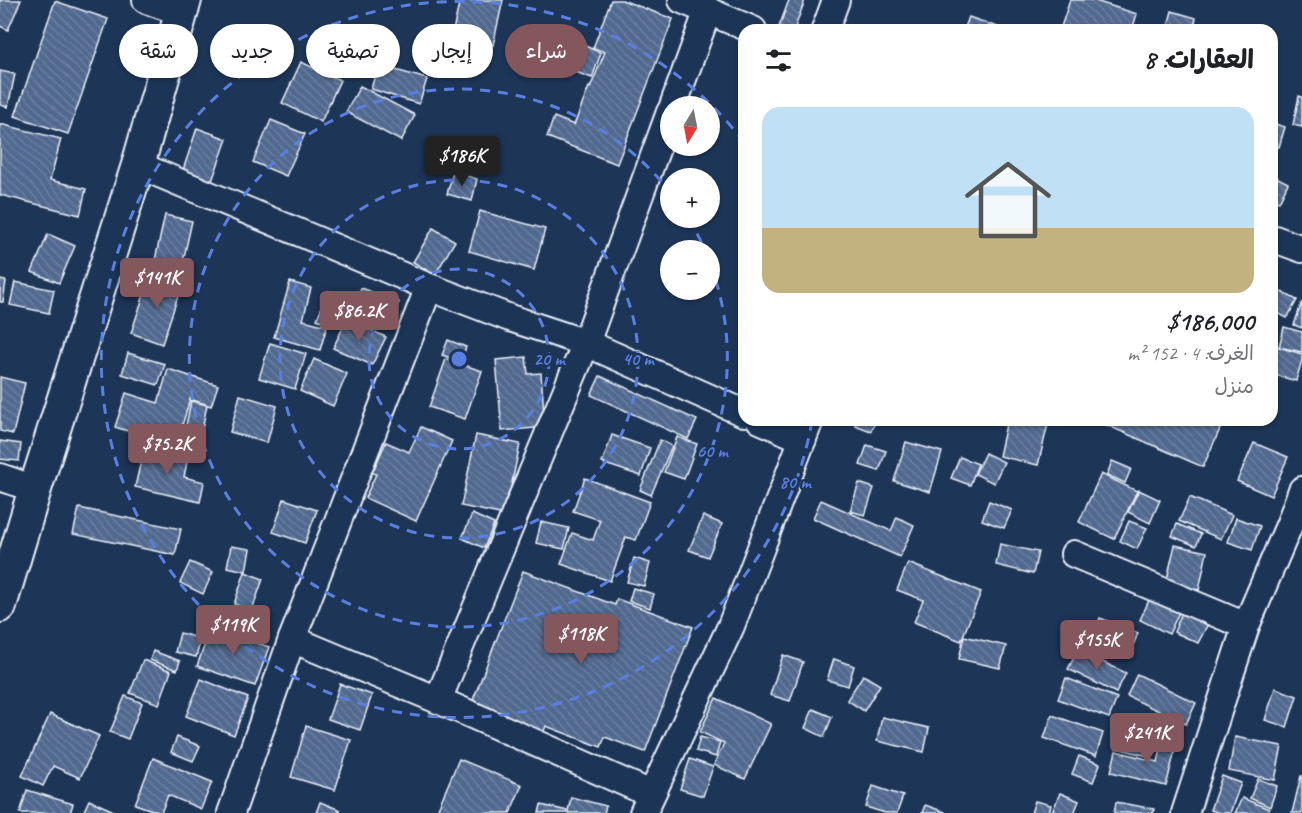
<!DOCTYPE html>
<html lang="ar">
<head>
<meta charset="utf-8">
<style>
	:root { --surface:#fff; --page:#f6f6f6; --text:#202124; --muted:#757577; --accent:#84575d }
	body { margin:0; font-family:Caveat,"Playpen Sans Arabic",sans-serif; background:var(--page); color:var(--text); direction:rtl; height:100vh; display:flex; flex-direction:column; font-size:22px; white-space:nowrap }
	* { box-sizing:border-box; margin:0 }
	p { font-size:20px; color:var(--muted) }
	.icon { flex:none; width:33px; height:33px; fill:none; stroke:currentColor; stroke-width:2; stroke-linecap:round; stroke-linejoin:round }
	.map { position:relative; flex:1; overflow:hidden; direction:ltr }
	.sheet { position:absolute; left:738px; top:24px; width:540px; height:402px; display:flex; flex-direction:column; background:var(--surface); border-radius:18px; box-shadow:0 2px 4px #0004; direction:rtl }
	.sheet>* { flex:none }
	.hud { position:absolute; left:18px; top:24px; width:570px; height:54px; direction:rtl; display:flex; gap:12px }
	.needle { width:39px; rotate:190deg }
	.fabs { position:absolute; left:660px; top:96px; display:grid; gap:12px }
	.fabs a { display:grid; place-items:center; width:60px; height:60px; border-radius:50%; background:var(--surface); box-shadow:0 2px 4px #0004; font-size:30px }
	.price { position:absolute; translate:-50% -51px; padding:0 14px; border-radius:6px; background:var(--accent); color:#fff; font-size:20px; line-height:39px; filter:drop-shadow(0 2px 3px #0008) }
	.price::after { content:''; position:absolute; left:50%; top:36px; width:18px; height:14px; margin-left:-9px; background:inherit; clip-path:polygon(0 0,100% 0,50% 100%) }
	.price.current { background:#222; color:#fff }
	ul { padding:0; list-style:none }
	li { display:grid; align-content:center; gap:12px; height:318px; padding:0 24px }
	li span { display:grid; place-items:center; height:186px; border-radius:18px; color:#555 }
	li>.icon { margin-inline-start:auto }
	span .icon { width:108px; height:108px; fill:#fffc; stroke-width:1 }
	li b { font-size:26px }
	h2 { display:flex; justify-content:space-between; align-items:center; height:72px; padding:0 24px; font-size:26px }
	.chip { padding:0 21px; border-radius:27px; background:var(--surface); box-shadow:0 2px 4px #0004; font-size:21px; line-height:54px }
	.chip.current { background:var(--accent); color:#fff }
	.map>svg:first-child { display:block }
	.building { fill:url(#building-back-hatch); stroke:#e8f1f8; stroke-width:1.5 }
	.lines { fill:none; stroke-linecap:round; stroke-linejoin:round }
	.minor-casing { stroke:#e8f1f8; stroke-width:30 }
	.tertiary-casing { stroke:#e8f1f8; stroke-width:36 }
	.minor { stroke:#1d3557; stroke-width:26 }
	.tertiary { stroke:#1d3557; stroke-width:32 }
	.ring { fill:none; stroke:#5a7fe2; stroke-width:3; stroke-dasharray:10 8 }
	.centre { fill:#5a7fe2; stroke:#1d3557; stroke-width:3 }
	.ring-label { font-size:18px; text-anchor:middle; font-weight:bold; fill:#5a7fe2; stroke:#1d3557; stroke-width:4.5; stroke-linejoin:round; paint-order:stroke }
</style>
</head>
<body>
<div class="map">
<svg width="1302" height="813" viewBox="0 0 1302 813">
	<defs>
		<pattern id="building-back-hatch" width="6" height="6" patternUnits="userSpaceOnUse" patternTransform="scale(1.5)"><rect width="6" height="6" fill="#51698f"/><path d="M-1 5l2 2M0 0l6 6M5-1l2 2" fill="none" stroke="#6a7fa0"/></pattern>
	</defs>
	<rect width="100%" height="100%" fill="#1d3557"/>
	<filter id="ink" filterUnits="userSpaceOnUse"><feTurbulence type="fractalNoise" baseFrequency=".0167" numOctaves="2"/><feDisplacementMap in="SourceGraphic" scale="12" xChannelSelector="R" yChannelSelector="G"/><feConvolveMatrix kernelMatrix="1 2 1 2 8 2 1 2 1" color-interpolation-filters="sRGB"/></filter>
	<g filter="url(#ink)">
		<g class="building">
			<polygon points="0,0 21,0 8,30 0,26"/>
			<polygon points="460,0 503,0 493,45 452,35"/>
			<polygon points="611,0 622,0 673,19 617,164 547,137 554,117 574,125 589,87 590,88 605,52 593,48"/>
			<polygon points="789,0 805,0 794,30 787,30 779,27"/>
			<polygon points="1070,0 1092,0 1137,14 1132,30 1060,30"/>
			<polygon points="55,1 108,19 68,134 15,116"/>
			<polygon points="1172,11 1196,18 1193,30 1167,30"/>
			<polygon points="969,17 1006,30 964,30"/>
			<polygon points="583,45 601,53 592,78 573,71"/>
			<polygon points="301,62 340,80 321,122 282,103"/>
			<polygon points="378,65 427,79 419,104 371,89"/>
			<polygon points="0,71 15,74 8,107 0,105"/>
			<polygon points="360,86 415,115 401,141 346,112"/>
			<polygon points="1299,96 1302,97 1302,127 1293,125"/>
			<polygon points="271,120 305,134 286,176 253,162"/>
			<polygon points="1272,123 1285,127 1279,147 1272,145"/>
			<polygon points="0,124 61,139 50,180 86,189 80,215 0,195"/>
			<polygon points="197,128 227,139 212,181 183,170"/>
			<polygon points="453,172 477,179 472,201 447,194"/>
			<polygon points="1272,175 1288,183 1279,202 1272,199"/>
			<polygon points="480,211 545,229 534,270 469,251"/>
			<polygon points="165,215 192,221 182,266 155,260"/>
			<polygon points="433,228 455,241 435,275 413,262"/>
			<polygon points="48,234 75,246 59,283 32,272"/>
			<polygon points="151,274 182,284 162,344 131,333"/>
			<polygon points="0,280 6,281 3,302 0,302"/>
			<polygon points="15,282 54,290 49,313 10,305"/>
			<polygon points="290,282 311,288 303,320 327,326 320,350 274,337"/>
			<polygon points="1272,287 1297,300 1287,318 1272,310"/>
			<polygon points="361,288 399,302 392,320 354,306"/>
			<polygon points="328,291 346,298 334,326 317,319"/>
			<polygon points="1302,302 1302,328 1294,325"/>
			<polygon points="347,319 386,337 372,365 333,348"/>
			<polygon points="1284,327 1302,332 1302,352 1279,347"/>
			<polygon points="448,340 466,347 461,362 442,355"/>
			<polygon points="270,343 306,354 295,389 259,378"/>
			<polygon points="1272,345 1302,354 1302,360 1296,381 1272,374"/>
			<polygon points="128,353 165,364 158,385 122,374"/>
			<polygon points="526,357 528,374 541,373 545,427 502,431 496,360"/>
			<polygon points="314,359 347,374 333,406 300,391"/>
			<polygon points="446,359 482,371 465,419 429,407"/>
			<polygon points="168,369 218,385 211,406 190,399 176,446 115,427 126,393 158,403"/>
			<polygon points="600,376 697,420 688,439 591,395"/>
			<polygon points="0,377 25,383 13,434 0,431"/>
			<polygon points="240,395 277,406 267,443 230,432"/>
			<polygon points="191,401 207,405 199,444 183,440"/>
			<polygon points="857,420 876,420 871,431 855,425"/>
			<polygon points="1007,420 1049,420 1038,465 999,456"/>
			<polygon points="1095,420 1197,420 1201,422 1202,420 1224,420 1203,467"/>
			<polygon points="421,427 452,441 416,521 365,498 376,474 372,473 386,442 409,452"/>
			<polygon points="476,435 520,444 505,515 461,506"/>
			<polygon points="612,435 650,448 641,476 602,463"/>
			<polygon points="677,437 697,444 684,479 664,472"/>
			<polygon points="660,440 672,446 651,495 640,490"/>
			<polygon points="0,441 21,444 19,461 0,459"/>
			<polygon points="906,442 942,452 930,492 894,481"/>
			<polygon points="1254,443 1288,457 1271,496 1237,481"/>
			<polygon points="867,445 886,451 879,471 860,465"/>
			<polygon points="144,447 188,457 184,477 204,482 200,502 135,487"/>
			<polygon points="985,453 1004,462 994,483 975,474"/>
			<polygon points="960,457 978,464 970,485 951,478"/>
			<polygon points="1112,461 1131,469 1125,483 1107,475"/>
			<polygon points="1101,474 1137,491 1114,539 1079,522"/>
			<polygon points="585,478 650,502 636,540 626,537 610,581 561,564 572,533 593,540 600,520 573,511"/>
			<polygon points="859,483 874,488 865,515 850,511"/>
			<polygon points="1139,490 1160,500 1150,523 1128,512"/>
			<polygon points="1190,497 1232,515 1221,539 1179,521"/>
			<polygon points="284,499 317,510 305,543 273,532"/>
			<polygon points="821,500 891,531 897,517 914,525 900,557 813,518"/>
			<polygon points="989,501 1012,510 1004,528 982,520"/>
			<polygon points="79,508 181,529 175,555 73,534"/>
			<polygon points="472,514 494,524 484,548 462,538"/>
			<polygon points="703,516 722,524 708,557 689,550"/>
			<polygon points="1236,518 1260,526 1252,550 1228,542"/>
			<polygon points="1129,521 1147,528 1137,549 1120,541"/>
			<polygon points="541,522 569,528 564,549 536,543"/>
			<polygon points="1177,524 1201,534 1196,546 1172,536"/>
			<polygon points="1000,544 1038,552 1033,574 996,565"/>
			<polygon points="1175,545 1207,552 1199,590 1166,583"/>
			<polygon points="231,546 250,549 246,571 227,567"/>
			<polygon points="634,558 650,563 644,586 627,582"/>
			<polygon points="190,562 213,572 203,594 180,583"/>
			<polygon points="908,563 981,592 961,641 914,622 923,600 897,590"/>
			<polygon points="523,571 615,605 617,599 693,627 645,752 605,737 601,747 546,726 543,733 471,705"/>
			<polygon points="245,572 263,579 252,610 234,604"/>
			<polygon points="633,588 654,594 650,608 629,601"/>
			<polygon points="1150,598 1179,612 1169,634 1140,620"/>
			<polygon points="1182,612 1208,624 1198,643 1174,632"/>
			<polygon points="1100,618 1138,633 1131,651 1093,636"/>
			<polygon points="211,627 269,647 255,686 197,666"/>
			<polygon points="180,633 201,639 196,657 175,652"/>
			<polygon points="964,636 1006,646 1000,668 959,659"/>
			<polygon points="1078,650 1126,673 1116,693 1068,669"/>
			<polygon points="153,651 180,661 177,670 150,660"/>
			<polygon points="783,655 803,662 790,701 770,695"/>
			<polygon points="834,659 854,666 848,686 827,680"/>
			<polygon points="143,660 171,671 159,704 130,693"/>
			<polygon points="1137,674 1196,703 1186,724 1127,696"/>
			<polygon points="863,675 880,685 864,711 847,700"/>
			<polygon points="1066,678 1117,698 1109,718 1058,699"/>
			<polygon points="201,679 248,698 234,735 186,716"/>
			<polygon points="340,684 372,695 360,730 328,719"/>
			<polygon points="1275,688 1297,696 1287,727 1265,720"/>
			<polygon points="125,696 142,703 128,739 110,732"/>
			<polygon points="716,698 771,724 745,779 714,765 724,743 700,732"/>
			<polygon points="813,709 832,717 824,737 805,728"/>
			<polygon points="50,714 99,736 80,778 53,766 43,786 22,776"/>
			<polygon points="1052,715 1103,733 1096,756 1044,738"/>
			<polygon points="882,717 929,728 924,752 877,741"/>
			<polygon points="306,726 351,740 335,790 291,777"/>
			<polygon points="1126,732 1156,740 1152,757 1121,749"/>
			<polygon points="1164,736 1178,739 1166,786 1111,772 1116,751 1158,762"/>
			<polygon points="177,737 200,746 193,761 171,752"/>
			<polygon points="700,737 720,742 716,757 696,751"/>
			<polygon points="1235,737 1282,746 1275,780 1229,771"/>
			<polygon points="1079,756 1100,764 1093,782 1072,774"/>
			<polygon points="153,758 212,782 201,809 168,795 161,813 135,804"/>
			<polygon points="459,759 522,785 510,813 436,813"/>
			<polygon points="690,759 713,767 703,796 680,789"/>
			<polygon points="1222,776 1241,783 1230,813 1220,813 1210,810"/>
			<polygon points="1301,776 1302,776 1302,813 1292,813"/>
			<polygon points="1258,779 1277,786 1270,807 1250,798"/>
			<polygon points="873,786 903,796 897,813 885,813 866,807"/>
			<polygon points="27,790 73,804 70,813 20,813"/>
			<polygon points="1060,793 1079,801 1074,813 1059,813 1053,810"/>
			<polygon points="571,797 606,806 604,813 539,813 541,805 568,811"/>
			<polygon points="1242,798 1269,809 1268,813 1235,813"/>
			<polygon points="89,800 114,811 114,813 83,813"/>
			<polygon points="1035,801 1051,805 1049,813 1031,813"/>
			<polygon points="320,802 340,810 339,813 316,813"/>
			<polygon points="1116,802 1154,809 1153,813 1114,813"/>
			<polygon points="925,805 945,812 945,813 922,813"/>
		</g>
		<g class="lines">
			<g class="minor-casing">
				<g id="minor">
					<polyline points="146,0 181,12"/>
					<polyline points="682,0 753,30"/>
					<polyline points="825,30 836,0"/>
					<polyline points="673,106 708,10"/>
					<polyline points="138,165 429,287 510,318 586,343 744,413"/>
					<polyline points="1272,238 1302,249"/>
					<polyline points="760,420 803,439"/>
					<polyline points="0,477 35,489"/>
					<polyline points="1074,554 1246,626"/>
					<polyline points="292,639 438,700 651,794"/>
					<polyline points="438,700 586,343 670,112"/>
					<polyline points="231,813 292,639 429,287"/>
					<polyline points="643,813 731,626 810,420"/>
					<polyline points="1185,813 1246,626 1290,523 1302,490"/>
				</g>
			</g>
			<g class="tertiary-casing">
				<polyline id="tertiary" points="0,606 35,489 138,165 185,0"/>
			</g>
			<use href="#minor" class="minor"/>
			<use href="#tertiary" class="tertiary"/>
		</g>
	</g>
	<g class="ring">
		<circle cx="459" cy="359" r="90"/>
		<circle cx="459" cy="359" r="179"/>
		<path d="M688 218A269 269 0 0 1 705 250M710 263A269 269 0 1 1 670 192"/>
		<path d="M812 421A358 358 0 1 1 743 141"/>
	</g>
	<circle cx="459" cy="359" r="9" class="centre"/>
	<g class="ring-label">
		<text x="549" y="365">20 m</text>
		<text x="638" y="365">40 m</text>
		<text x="712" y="457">60 m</text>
		<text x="795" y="488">80 m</text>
	</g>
</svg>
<div class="fabs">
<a><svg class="needle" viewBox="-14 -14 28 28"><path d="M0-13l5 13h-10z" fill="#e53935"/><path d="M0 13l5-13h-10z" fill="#757577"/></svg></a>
<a>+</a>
<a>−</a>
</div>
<b class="price current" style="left:462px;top:187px">$186K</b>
<b class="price" style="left:157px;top:309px">$141K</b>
<b class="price" style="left:359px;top:342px">$86.2K</b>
<b class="price" style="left:167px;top:475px">$75.2K</b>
<b class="price" style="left:233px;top:656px">$119K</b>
<b class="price" style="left:581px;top:665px">$118K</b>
<b class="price" style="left:1097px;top:671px">$155K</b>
<b class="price" style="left:1147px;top:764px">$241K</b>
<div class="hud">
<a class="chip current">شراء</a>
<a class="chip">إيجار</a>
<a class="chip">تصفية</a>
<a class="chip">جديد</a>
<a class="chip">شقة</a>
</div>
<section class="sheet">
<h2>العقارات: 8<svg class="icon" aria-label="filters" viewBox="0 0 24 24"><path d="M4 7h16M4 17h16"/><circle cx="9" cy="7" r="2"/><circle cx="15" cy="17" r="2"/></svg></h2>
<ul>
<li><span style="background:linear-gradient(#bfe0f5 65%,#c2b280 0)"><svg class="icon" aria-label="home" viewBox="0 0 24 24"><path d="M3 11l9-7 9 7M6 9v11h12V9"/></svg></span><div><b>$186,000</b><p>الغرف: 4 · 152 m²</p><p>منزل</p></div></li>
</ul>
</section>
</div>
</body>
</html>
